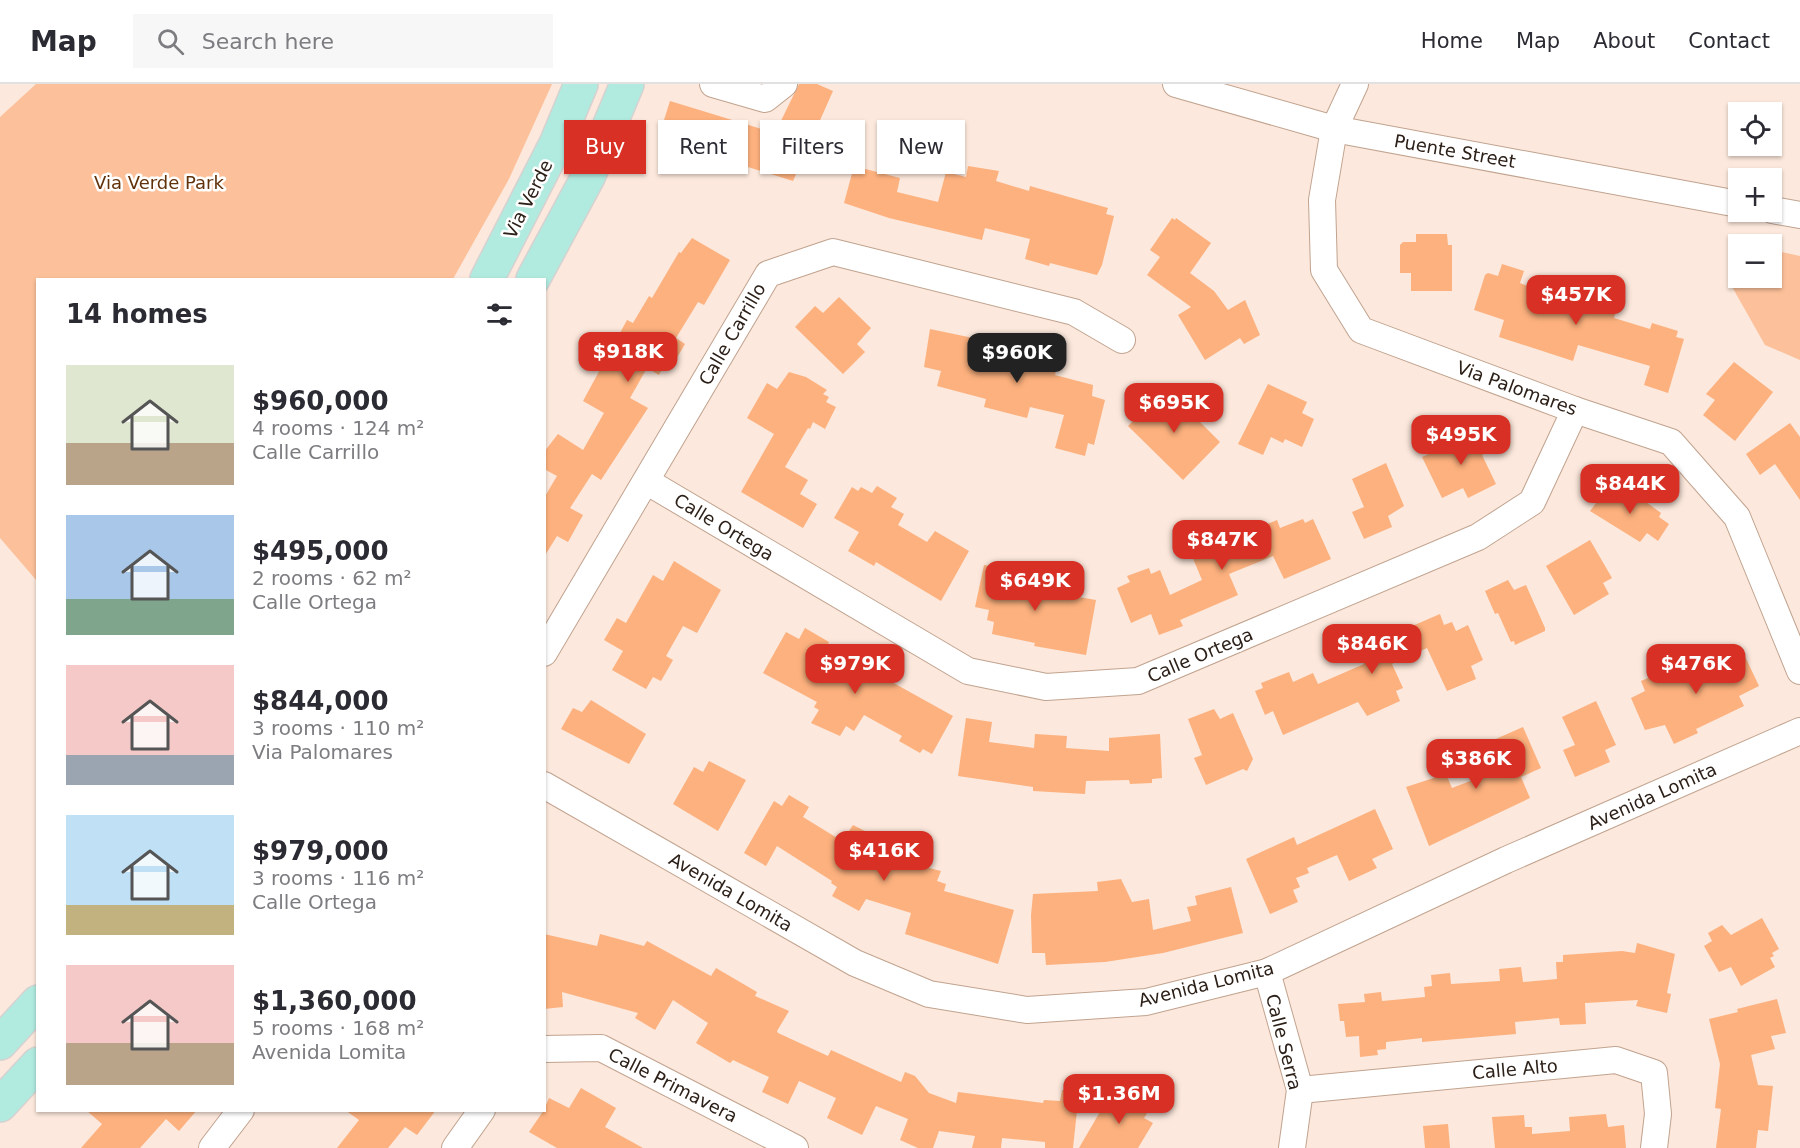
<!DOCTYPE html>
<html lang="en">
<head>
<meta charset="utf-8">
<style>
	:root { --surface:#fff; --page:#f7f7f7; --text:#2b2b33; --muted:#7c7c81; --line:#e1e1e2; --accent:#d93025 }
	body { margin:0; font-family:"DejaVu Sans",sans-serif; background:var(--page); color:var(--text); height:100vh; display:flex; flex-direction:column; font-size:22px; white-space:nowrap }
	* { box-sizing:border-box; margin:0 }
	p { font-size:20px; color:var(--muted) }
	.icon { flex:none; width:33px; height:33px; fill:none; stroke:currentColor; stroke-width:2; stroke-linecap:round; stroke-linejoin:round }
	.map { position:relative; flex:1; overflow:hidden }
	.panel { position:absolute; left:36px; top:194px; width:510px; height:834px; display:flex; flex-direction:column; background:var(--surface); border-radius:0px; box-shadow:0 2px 4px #0004 }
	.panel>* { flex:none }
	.hud { position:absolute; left:564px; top:36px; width:570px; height:54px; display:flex; gap:12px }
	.controls { position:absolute; left:1728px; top:18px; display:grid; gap:12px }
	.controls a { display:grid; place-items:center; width:54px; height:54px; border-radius:0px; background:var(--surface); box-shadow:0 2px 4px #0004; font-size:30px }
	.price { position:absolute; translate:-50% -51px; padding:0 14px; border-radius:12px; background:var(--accent); color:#fff; font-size:20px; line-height:39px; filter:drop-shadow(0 2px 3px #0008) }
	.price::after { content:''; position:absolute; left:50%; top:36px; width:18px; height:14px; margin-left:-9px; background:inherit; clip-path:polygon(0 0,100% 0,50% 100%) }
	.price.active { background:#222; color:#fff }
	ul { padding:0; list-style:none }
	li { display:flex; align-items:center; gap:18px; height:150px; padding:0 30px }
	li span { display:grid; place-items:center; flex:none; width:168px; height:120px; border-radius:0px; color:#555 }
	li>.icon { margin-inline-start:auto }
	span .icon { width:72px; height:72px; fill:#fffc; stroke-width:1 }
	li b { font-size:26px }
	h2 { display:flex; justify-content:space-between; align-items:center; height:72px; padding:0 30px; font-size:26px }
	.chip { padding:0 21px; border-radius:0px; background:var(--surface); box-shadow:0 2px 4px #0004; font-size:21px; line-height:54px }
	.chip.active { background:var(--accent); color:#fff }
	header { display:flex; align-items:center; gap:36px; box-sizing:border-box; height:84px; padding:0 30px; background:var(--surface); border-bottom:2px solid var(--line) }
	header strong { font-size:28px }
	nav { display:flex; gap:33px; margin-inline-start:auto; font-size:21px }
	.search { width:420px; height:54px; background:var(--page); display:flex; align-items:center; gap:15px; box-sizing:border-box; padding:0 21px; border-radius:0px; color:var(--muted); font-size:22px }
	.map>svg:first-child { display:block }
	.green { fill:#fcc19a }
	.building { fill:#fdb17e }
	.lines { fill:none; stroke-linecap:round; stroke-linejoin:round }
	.minor-casing { stroke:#c1a38f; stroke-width:28 }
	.major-casing { stroke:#d5d2d1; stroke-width:36 }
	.minor { stroke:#fff; stroke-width:26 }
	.major { stroke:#b1ebe0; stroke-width:33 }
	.labels { text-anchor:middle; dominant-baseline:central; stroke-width:5; stroke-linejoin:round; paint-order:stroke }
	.street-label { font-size:18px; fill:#2c2018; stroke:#fff }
	.park-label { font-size:18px; fill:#62320a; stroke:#fff }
</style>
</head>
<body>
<header>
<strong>Map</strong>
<div class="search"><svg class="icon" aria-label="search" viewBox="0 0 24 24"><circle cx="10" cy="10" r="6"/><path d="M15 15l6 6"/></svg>Search here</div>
<nav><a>Home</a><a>Map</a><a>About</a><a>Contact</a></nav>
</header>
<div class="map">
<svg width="1800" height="1064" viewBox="0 0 1800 1064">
	<rect width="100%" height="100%" fill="#fce8dc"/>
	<g class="green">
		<polygon points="36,0 552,0 509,95 453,195 38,195 37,497 0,454 0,33"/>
		<polygon points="1772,166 1800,172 1800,276 1765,261 1731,201 1738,189 1738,194 1772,194"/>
	</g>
	<g class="building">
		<polygon points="799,0 817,0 833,7 793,97 658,55 670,17 775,49"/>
		<polygon points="854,82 900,94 897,108 938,118 946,88 966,93 968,82 999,87 996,97 1029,107 1030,102 1108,124 1106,130 1114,132 1102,181 1097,191 1050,179 1049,182 1025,175 1030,155 985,144 982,156 889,134 844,119"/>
		<polygon points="1172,134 1175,136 1176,134 1211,159 1190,189 1214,207 1228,226 1245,216 1260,251 1244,260 1240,254 1205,276 1178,231 1191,223 1147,191 1160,173 1150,166"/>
		<polygon points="1416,150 1447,150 1448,161 1452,161 1452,207 1411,207 1411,189 1400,189 1400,161 1403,158 1416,158"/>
		<polygon points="692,154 730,176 704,221 698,218 676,254 685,260 669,287 663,283 659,291 647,284 630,314 648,324 601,396 592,390 570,424 583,431 568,458 557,452 544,473 544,414 557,392 544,385 544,368 558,350 583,366 604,329 583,317 627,236 633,239 649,212 652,214 679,168 681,169"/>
		<polygon points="1502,180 1524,187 1520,199 1532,204 1531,206 1566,216 1568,207 1617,224 1614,234 1650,245 1652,239 1678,247 1676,253 1684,255 1668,309 1644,301 1650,282 1578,261 1573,277 1499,253 1504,236 1474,226 1485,191 1488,189 1498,192"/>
		<polygon points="839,213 871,244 857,260 865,268 843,290 795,243 815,222 823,229"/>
		<polygon points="930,245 973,254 972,257 1007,266 1009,260 1059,273 1055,291 1093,301 1092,312 1105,316 1094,361 1088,359 1085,372 1055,364 1064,331 1030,323 1027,334 984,323 986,315 937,302 941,287 924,283"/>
		<polygon points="1734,278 1773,308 1735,357 1703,331 1715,316 1706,310"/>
		<polygon points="789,288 806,293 827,306 823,310 829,313 826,318 836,323 825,345 813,338 810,345 808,344 785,383 808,396 800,410 817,420 803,444 741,408 774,350 747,334 767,299 777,305"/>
		<polygon points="1268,300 1307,318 1302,329 1314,335 1302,363 1285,355 1283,359 1271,353 1263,371 1238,360"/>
		<polygon points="1166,304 1220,358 1183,396 1128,342"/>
		<polygon points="1790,339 1800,353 1800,416 1775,380 1760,391 1746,370"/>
		<polygon points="1481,346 1491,367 1482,371 1496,400 1468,414 1463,404 1442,414 1422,373"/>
		<polygon points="1386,379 1404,422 1388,432 1392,443 1364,455 1352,428 1364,423 1352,395"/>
		<polygon points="1623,401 1661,429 1659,433 1669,440 1658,457 1647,449 1640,458 1590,427 1606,406 1615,413"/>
		<polygon points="877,402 897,414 891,423 904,430 898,441 927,458 935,447 969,467 941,517 876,478 874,482 848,467 859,448 834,434 852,403 858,407 861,403 872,409"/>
		<polygon points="1303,435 1305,439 1313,435 1331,475 1284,495 1273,472 1229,490 1238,511 1180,536 1183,542 1159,551 1151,530 1131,539 1117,504 1130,498 1127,492 1149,484 1151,490 1160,486 1170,511 1202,496 1189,465 1201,460 1198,452 1217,443 1221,451 1233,446 1236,453 1277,436 1280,444"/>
		<polygon points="1590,456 1612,494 1603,499 1609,510 1574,531 1546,482"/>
		<polygon points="674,477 721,506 697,549 683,542 666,572 673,576 661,597 653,593 646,605 612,586 623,567 604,556 617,534 626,539 653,491 663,497"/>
		<polygon points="984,481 1020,488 1019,493 1028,495 1027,504 1096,516 1086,571 1034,562 1035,559 992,550 994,538 987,536 989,526 975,523"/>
		<polygon points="1508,496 1514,506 1526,501 1545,544 1545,547 1515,561 1514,557 1511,558 1498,529 1495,530 1485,507"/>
		<polygon points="1440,530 1444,541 1452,538 1456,547 1468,541 1483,576 1471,582 1476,595 1447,607 1427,564 1392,580 1403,604 1396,607 1400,617 1367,632 1358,618 1283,651 1273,627 1265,631 1255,607 1263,604 1261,599 1289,588 1293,598 1313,589 1318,600 1364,580 1356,562 1380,551 1382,555"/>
		<polygon points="805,544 829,558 817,581 845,597 850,589 857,593 863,582 953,632 932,670 923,665 920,669 899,657 902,652 864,631 854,647 846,642 840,652 811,639 819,626 814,623 817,618 763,589 786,548 799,555"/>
		<polygon points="1740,562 1759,602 1739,612 1744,622 1696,645 1698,649 1674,660 1665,641 1645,646 1631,614 1645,607 1641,597 1662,588 1667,598 1708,579 1704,572 1720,565 1723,571"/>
		<polygon points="591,616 646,650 629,680 561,645 573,624 582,628"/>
		<polygon points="1596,617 1616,661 1605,666 1610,678 1575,693 1563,666 1575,661 1562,633"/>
		<polygon points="1214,625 1220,635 1233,629 1253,675 1247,687 1243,685 1206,701 1194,674 1202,671 1188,635"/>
		<polygon points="966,634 992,638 989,658 1034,664 1035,650 1067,652 1066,664 1109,667 1109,654 1160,650 1162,694 1152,695 1152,699 1130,700 1129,696 1086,697 1085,710 1033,707 1033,703 958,692"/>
		<polygon points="1523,643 1541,684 1521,693 1530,714 1429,762 1406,703 1446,690 1452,704 1491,689 1480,662"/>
		<polygon points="709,677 746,696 718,747 673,720 694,683 703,688"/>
		<polygon points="789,711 809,723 803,733 842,757 853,741 885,757 880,765 930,781 929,784 941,787 937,797 946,800 944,807 1014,826 998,880 905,850 911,829 866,815 859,827 832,812 837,803 831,799 832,797 777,762 766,782 744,769 774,717 782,722"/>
		<polygon points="1375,725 1393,765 1372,775 1377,784 1349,797 1337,771 1307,784 1309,789 1296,794 1300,803 1293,806 1298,818 1270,830 1246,775 1294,753 1297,761"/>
		<polygon points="1121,795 1132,818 1149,815 1153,846 1191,837 1187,823 1197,821 1195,812 1231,803 1243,849 1163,869 1105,878 1046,881 1045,869 1032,869 1031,831 1033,810 1098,807 1097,798"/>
		<polygon points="1762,834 1779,865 1772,869 1774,872 1770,874 1775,883 1741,902 1731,883 1719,888 1704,862 1712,857 1708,849 1722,841 1731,851"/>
		<polygon points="544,850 597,862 600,850 644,862 647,857 711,892 716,884 757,908 755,912 789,927 777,947 778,949 828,972 831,966 901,998 905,988 915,992 929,1009 956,1019 958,1008 1043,1019 1044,1016 1060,1017 1062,1006 1079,1008 1073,1064 1045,1064 1045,1058 1002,1054 1001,1064 972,1064 975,1052 939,1047 933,1064 918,1064 900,1056 908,1035 876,1022 862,1051 827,1034 836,1014 799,997 788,1020 762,1008 769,993 733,976 730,979 696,959 708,939 673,916 655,946 635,934 638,929 562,908 563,923 544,925"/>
		<polygon points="1637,859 1675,870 1667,909 1671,910 1667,929 1636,922 1638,916 1585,919 1586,940 1560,941 1559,934 1515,938 1516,950 1422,958 1422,954 1386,958 1386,965 1377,966 1378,971 1360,973 1359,952 1346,953 1344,937 1340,937 1338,920 1365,918 1364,910 1381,908 1382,917 1425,913 1424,903 1432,902 1431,891 1450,889 1451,900 1500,897 1499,885 1521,883 1523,898 1557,895 1556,878 1563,878 1563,871 1622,867 1635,869"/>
		<polygon points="1777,915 1786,949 1771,952 1775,965 1751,971 1758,1001 1773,1002 1768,1047 1758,1046 1756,1064 1716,1064 1721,1025 1715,1024 1720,980 1709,935 1738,928 1737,925"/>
		<polygon points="581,1004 616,1024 605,1043 643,1064 557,1064 529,1048 544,1026 549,1014 569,1024"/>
		<polygon points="1124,1013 1136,1014 1151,1023 1144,1034 1153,1039 1138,1064 1079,1064 1108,1014 1120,1020"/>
		<polygon points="86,1026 197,1026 179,1047 166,1035 140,1064 81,1064 102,1040"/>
		<polygon points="345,1026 436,1026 417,1051 405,1043 388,1064 337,1064 359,1036"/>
		<polygon points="1606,1030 1608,1043 1624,1041 1626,1064 1495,1064 1492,1033 1524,1031 1525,1043 1532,1043 1532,1050 1570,1047 1569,1033"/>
		<polygon points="1448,1040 1450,1064 1425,1064 1423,1042"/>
	</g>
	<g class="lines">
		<g class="minor-casing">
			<g id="minor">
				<polyline points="713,0 765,15 784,0"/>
				<polyline points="1176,0 1334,45 1738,120"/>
				<polyline points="1355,0 1334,45 1322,116 1324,186 1361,246 1575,326 1671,358 1737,433 1800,587"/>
				<polyline points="1772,126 1800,131"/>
				<polyline points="646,397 968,587 1046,603 1138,597 1478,453 1532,418 1575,326"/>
				<polyline points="544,569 768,190 833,168 1074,228 1122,256"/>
				<polyline points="544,701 855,879 929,910 1027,926 1146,918 1267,888 1506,776 1800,647"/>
				<polyline points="1267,888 1300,1006 1292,1064"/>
				<polyline points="544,965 601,964 795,1064"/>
				<polyline points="1300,1006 1616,976 1654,989 1658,1030 1654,1064"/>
				<polyline points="212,1064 241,1026"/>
				<polyline points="455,1064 482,1026"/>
			</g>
		</g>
		<g class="major-casing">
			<g id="major">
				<polyline points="487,195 556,60 581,0"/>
				<polyline points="533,195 588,93 627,0"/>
				<polyline points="0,959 38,918"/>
				<polyline points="0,1021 38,980"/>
			</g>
		</g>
		<use href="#minor" class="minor"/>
		<use href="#major" class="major"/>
	</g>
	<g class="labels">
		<g class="street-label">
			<text transform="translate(1455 67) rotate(10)">Puente Street</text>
			<text transform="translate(528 115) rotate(-63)">Via Verde</text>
			<text transform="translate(732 250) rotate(-60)">Calle Carrillo</text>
			<text transform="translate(1517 304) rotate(20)">Via Palomares</text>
			<text transform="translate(724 443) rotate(31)">Calle Ortega</text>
			<text transform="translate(1200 571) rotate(-23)">Calle Ortega</text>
			<text transform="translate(1652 712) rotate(-24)">Avenida Lomita</text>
			<text transform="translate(731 808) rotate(30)">Avenida Lomita</text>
			<text transform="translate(1206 900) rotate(-14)">Avenida Lomita</text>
			<text transform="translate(1284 958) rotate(76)">Calle Serra</text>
			<text transform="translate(1515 985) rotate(-5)">Calle Alto</text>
			<text transform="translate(673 1001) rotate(27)">Calle Primavera</text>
		</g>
		<g class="park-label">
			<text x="159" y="98">Via Verde Park</text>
		</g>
	</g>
</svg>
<div class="controls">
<a><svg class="icon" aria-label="locate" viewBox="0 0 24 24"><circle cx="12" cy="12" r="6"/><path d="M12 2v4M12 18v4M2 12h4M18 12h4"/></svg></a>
<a>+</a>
<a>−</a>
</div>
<b class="price" style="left:1576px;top:242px">$457K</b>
<b class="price" style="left:628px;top:299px">$918K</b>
<b class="price active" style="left:1017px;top:300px">$960K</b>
<b class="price" style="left:1174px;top:350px">$695K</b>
<b class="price" style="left:1461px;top:382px">$495K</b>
<b class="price" style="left:1630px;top:431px">$844K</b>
<b class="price" style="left:1222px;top:487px">$847K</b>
<b class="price" style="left:1035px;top:528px">$649K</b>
<b class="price" style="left:1372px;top:591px">$846K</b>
<b class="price" style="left:855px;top:611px">$979K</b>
<b class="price" style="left:1696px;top:611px">$476K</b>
<b class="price" style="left:1476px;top:706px">$386K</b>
<b class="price" style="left:884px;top:798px">$416K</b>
<b class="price" style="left:1119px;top:1041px">$1.36M</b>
<div class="hud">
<a class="chip active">Buy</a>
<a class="chip">Rent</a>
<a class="chip">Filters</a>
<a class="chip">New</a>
</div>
<section class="panel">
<h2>14 homes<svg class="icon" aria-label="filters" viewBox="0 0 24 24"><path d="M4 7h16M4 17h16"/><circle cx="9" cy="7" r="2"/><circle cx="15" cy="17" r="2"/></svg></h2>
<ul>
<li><span style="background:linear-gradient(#dfe7d0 65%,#b9a48a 0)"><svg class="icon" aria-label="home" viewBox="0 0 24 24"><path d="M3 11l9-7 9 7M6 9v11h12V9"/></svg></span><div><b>$960,000</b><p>4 rooms · 124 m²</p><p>Calle Carrillo</p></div></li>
<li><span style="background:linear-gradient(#a9c7e8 70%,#7fa58c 0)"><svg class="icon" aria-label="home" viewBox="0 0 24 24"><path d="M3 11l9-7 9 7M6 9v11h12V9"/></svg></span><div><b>$495,000</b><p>2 rooms · 62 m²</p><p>Calle Ortega</p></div></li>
<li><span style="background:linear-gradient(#f6c9c9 75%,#9aa5b1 0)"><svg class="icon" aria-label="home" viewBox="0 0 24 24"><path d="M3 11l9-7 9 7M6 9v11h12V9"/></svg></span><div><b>$844,000</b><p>3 rooms · 110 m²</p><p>Via Palomares</p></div></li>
<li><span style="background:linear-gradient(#bfe0f5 75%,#c2b280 0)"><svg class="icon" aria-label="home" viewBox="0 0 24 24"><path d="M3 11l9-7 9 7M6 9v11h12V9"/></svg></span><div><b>$979,000</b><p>3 rooms · 116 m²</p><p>Calle Ortega</p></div></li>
<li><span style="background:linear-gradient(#f6c9c9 65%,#b9a48a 0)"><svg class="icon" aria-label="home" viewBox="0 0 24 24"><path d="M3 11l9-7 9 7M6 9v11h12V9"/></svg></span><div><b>$1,360,000</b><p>5 rooms · 168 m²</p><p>Avenida Lomita</p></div></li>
</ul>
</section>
</div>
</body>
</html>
